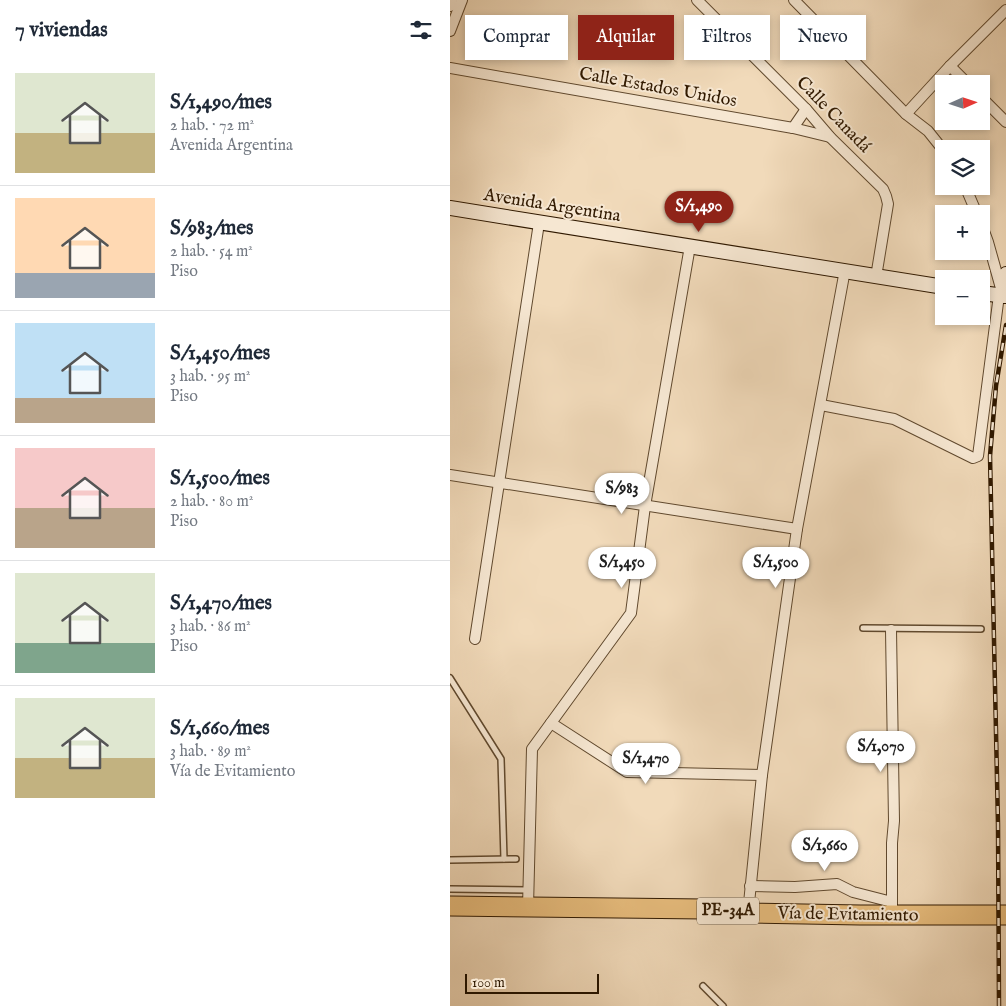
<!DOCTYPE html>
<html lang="es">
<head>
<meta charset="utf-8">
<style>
	:root { --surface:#fff; --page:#f6f6f7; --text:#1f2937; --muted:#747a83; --line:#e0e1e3; --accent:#8f2418 }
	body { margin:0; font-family:"IM FELL English",serif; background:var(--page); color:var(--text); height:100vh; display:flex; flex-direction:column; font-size:19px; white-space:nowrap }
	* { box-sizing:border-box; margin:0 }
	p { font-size:16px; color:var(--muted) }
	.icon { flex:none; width:28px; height:28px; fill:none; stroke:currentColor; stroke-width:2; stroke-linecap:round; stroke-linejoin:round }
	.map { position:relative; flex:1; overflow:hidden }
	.panel { display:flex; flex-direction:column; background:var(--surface); width:450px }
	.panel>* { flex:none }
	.guide { position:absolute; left:15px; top:15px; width:465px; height:45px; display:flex; gap:10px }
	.needle { width:32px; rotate:87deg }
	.buttons { position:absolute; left:485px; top:75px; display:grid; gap:10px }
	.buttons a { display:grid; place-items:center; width:55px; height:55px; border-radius:0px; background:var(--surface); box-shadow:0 2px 8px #0003; font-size:25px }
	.scale { position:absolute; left:15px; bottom:12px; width:134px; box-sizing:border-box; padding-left:5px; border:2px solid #301900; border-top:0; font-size:14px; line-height:18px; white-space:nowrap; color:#301900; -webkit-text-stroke:4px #f6e7d2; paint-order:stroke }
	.price { position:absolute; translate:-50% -42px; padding:0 11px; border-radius:18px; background:#fff; color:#222; font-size:16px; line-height:32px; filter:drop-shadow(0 1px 2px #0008) }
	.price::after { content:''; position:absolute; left:50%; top:30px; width:15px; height:11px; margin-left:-8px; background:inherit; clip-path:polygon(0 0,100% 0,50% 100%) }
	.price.active { background:var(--accent); color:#fff }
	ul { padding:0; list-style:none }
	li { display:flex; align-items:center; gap:15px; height:125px; padding:0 15px }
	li+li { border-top:1px solid var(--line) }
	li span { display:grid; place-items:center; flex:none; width:140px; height:100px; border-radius:0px; color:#555 }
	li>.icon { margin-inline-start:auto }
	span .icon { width:60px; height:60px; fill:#fffc; stroke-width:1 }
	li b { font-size:21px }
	h2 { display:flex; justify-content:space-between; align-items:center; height:60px; padding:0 15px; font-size:21px }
	.tag { padding:0 18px; border-radius:0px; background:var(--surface); box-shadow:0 2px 8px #0003; font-size:18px; line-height:45px }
	.tag.active { background:var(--accent); color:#fff }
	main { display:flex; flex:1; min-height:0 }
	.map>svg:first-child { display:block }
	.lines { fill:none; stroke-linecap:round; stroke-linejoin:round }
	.lane-casing { stroke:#60492e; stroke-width:8 }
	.street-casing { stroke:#60492e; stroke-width:12 }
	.secondary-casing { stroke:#301900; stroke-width:16 }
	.highway-casing { stroke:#301900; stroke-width:21 }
	.lane { stroke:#f6e7d2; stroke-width:5 }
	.street { stroke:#f6e7d2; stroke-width:10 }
	.secondary { stroke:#f6e7d2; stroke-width:14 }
	.highway { stroke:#e8bd7d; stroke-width:19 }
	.rail-casing { stroke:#301900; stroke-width:4.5 }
	.rail { stroke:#f6e7d2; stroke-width:2.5; stroke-dasharray:8; stroke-linecap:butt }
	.labels { text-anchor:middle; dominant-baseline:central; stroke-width:4; stroke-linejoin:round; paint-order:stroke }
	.shield { fill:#f6e7d2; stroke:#6b573f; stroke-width:1 }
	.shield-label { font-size:16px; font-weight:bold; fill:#301900 }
	.street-label { font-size:18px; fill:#301900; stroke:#f6e7d2 }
</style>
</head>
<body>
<main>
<section class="panel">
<h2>7 viviendas<svg class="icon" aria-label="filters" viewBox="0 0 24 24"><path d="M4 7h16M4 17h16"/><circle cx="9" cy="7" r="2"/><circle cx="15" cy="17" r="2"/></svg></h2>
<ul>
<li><span style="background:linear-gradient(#dfe7d0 60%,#c2b280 0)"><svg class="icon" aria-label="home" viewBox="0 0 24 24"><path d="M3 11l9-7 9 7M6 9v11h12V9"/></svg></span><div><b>S/1,490/mes</b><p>2 hab. · 72 m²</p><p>Avenida Argentina</p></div></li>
<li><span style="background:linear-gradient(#ffd9b3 75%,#9aa5b1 0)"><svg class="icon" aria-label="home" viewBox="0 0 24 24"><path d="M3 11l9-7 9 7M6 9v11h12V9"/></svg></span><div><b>S/983/mes</b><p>2 hab. · 54 m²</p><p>Piso</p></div></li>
<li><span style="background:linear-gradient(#bfe0f5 75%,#b9a48a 0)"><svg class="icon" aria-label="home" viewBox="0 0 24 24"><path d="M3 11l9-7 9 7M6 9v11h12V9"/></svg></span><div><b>S/1,450/mes</b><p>3 hab. · 95 m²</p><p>Piso</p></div></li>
<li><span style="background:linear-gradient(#f6c9c9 60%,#b9a48a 0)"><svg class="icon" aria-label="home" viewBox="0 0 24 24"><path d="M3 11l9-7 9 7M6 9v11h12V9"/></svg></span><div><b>S/1,500/mes</b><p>2 hab. · 80 m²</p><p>Piso</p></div></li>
<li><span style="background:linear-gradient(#dfe7d0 70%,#7fa58c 0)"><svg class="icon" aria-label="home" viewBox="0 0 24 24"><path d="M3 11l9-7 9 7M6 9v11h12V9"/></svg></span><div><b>S/1,470/mes</b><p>3 hab. · 86 m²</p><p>Piso</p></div></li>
<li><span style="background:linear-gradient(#dfe7d0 60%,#c2b280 0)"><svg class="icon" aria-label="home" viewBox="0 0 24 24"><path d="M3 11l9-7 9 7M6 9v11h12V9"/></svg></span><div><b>S/1,660/mes</b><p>3 hab. · 89 m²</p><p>Vía de Evitamiento</p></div></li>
</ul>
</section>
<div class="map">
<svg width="556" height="1006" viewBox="0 0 556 1006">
	<rect width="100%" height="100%" fill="#f1daba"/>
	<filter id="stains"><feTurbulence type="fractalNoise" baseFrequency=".004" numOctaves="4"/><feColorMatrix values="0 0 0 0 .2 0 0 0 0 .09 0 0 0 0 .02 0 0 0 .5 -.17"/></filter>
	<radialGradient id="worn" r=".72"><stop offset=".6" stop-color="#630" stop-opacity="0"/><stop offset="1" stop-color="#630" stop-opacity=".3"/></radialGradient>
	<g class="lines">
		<g class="lane-casing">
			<g id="lane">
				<polyline points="413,628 531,629"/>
				<polyline points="0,678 51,759 54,859"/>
				<polyline points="0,860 66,859"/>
				<polyline points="0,889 78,890"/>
				<polyline points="253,986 273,1006"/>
			</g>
		</g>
		<g class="street-casing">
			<g id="street">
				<polyline points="247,0 356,109 380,137 433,189 436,196 438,204 426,277"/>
				<polyline points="344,0 456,114"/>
				<polyline points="0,6 2,0"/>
				<polyline points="0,31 12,0"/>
				<polyline points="500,66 518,84"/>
				<polyline points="0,68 343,128 380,137"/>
				<polyline points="531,97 556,122"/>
				<polyline points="343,128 356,109"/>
				<polyline points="494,151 478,131 456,114 500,66 556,10"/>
				<polyline points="515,186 527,214"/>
				<polyline points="531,223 538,242 552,292"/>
				<polyline points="371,405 444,419 523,458 528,456 549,295"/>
				<polyline points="0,475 347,529"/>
				<polyline points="441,630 444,821 442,843 442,916"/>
				<polyline points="25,639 89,223"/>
				<polyline points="101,723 177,772 312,775"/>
				<polyline points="300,886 345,887 387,884 403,892 442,902"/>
				<polyline points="78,907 82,749 181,613 195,506 240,246"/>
				<polyline points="298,913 312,775 347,529 395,270"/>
			</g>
		</g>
		<g class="secondary-casing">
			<g id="secondary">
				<polyline points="0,208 494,287"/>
				<polyline points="531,293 556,296"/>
				<polyline points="553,296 556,274"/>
			</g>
		</g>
		<g class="highway-casing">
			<polyline id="highway" points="0,906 254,909 298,913 410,915 556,915"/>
		</g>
		<use href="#lane" class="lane"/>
		<use href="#street" class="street"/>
		<use href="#secondary" class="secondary"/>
		<use href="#highway" class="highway"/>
		<g class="rail-casing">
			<polyline id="rail" points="549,1006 548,824 540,456 546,386 556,325"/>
		</g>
		<use href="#rail" class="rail"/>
	</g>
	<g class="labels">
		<rect class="shield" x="247" y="897.5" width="62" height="27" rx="4"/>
		<g class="shield-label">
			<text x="278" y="911">PE-34A</text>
		</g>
		<g class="street-label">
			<text transform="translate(208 88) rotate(10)">Calle Estados Unidos</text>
			<text transform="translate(383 115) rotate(46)">Calle Canadá</text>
			<text transform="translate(102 206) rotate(9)">Avenida Argentina</text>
			<text transform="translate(398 915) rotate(1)">Vía de Evitamiento</text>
		</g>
	</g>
	<rect width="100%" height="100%" filter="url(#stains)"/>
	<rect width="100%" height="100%" fill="url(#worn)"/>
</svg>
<div class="buttons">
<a><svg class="needle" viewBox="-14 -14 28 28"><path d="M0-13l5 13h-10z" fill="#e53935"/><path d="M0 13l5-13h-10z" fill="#747a83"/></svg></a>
<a><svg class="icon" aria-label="layers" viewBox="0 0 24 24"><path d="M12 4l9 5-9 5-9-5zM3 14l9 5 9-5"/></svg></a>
<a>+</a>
<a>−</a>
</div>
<div class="scale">100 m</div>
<b class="price active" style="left:249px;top:233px">S/1,490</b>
<b class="price" style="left:172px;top:515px">S/983</b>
<b class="price" style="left:172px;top:589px">S/1,450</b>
<b class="price" style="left:326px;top:589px">S/1,500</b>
<b class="price" style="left:431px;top:773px">S/1,070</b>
<b class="price" style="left:196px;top:785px">S/1,470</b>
<b class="price" style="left:375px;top:872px">S/1,660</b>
<div class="guide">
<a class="tag">Comprar</a>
<a class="tag active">Alquilar</a>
<a class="tag">Filtros</a>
<a class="tag">Nuevo</a>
</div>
</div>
</main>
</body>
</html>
